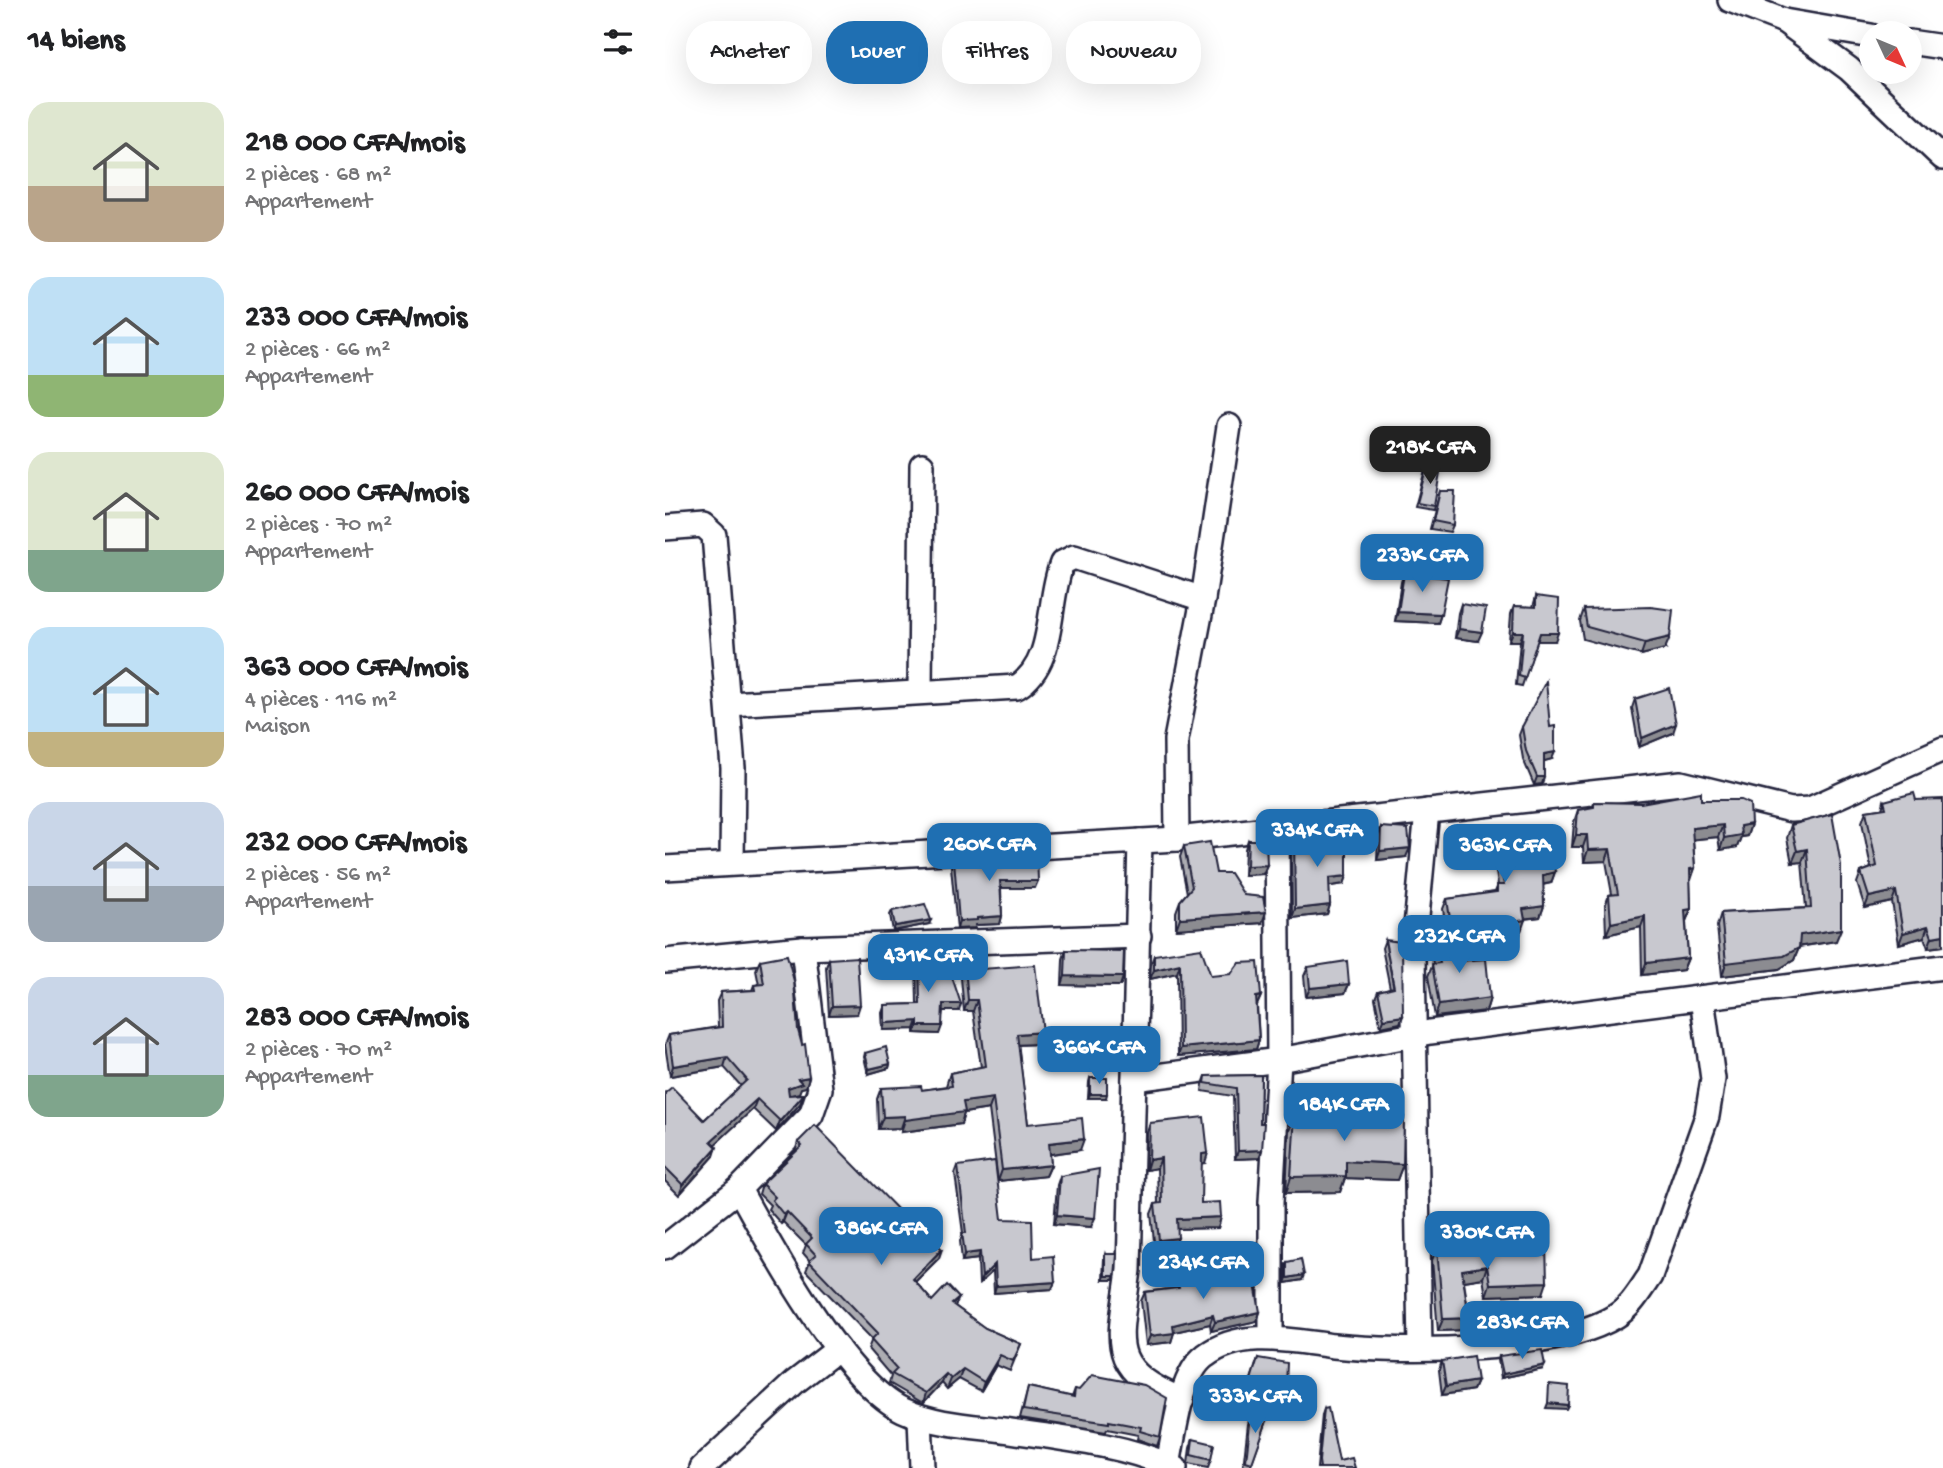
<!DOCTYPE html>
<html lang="fr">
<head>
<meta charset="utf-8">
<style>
	:root { --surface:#fff; --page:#f2f2f2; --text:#202124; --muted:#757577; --accent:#1f6fb2 }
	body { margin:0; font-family:"Gochi Hand",sans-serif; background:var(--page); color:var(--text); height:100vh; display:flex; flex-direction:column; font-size:26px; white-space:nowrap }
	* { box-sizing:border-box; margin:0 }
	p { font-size:23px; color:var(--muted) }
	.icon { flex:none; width:38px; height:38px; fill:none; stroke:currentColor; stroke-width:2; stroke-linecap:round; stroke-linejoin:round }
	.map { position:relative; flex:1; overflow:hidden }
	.drawer { display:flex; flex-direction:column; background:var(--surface); width:665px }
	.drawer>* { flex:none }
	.hud { position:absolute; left:21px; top:21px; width:665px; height:63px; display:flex; gap:14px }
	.needle { width:46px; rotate:134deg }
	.tools { position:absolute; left:1194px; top:21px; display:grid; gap:14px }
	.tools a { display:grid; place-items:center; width:63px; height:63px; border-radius:50%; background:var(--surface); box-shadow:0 7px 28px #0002; font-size:35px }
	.price { position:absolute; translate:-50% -60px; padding:0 16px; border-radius:14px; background:var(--accent); color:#fff; font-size:23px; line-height:46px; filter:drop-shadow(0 2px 4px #0008) }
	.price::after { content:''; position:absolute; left:50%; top:42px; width:21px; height:16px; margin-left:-10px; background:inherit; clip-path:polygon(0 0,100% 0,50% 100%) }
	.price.selected { background:#222; color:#fff }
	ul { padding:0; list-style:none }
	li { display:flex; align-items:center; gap:21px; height:175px; padding:0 28px }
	li span { display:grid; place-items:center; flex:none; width:196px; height:140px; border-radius:21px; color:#555 }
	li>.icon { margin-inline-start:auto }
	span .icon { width:84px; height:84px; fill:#fffc; stroke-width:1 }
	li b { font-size:30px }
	h2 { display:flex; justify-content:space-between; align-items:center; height:84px; padding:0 28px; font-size:30px }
	.pill { padding:0 24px; border-radius:28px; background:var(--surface); box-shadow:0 7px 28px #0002; font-size:24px; line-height:63px }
	.pill.selected { background:var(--accent); color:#fff }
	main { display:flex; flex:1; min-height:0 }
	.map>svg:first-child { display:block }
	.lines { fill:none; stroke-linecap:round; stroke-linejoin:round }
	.minor-casing { stroke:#22223b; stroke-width:28 }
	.minor { stroke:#fff; stroke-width:23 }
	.wall { fill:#acacb2; stroke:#22223b; stroke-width:2 }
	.shaded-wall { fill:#8c8c91; stroke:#22223b; stroke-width:2 }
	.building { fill:#c8c8cf; stroke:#22223b; stroke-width:2 }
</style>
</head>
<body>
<main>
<section class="drawer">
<h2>14 biens<svg class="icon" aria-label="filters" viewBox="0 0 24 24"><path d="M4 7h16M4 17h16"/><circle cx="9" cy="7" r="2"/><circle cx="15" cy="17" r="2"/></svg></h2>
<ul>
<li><span style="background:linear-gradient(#dfe7d0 60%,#b9a48a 0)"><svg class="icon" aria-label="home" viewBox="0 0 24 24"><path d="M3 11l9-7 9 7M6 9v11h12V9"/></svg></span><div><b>218 000 CFA/mois</b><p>2 pièces · 68 m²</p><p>Appartement</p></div></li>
<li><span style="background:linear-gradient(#bfe0f5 70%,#8fb573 0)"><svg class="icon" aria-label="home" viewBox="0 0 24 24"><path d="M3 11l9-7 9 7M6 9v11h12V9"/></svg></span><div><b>233 000 CFA/mois</b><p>2 pièces · 66 m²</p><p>Appartement</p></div></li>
<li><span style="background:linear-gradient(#dfe7d0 70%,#7fa58c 0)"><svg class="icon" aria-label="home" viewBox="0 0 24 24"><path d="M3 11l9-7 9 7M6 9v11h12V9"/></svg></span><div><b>260 000 CFA/mois</b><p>2 pièces · 70 m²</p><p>Appartement</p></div></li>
<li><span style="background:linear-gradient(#bfe0f5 75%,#c2b280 0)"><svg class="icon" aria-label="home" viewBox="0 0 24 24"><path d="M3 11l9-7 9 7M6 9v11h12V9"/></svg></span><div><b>363 000 CFA/mois</b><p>4 pièces · 116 m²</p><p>Maison</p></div></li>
<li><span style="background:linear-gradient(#c9d6e8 60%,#9aa5b1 0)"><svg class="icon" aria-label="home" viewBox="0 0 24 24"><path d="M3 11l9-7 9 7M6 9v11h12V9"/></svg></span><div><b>232 000 CFA/mois</b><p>2 pièces · 56 m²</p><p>Appartement</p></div></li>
<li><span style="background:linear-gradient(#c9d6e8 70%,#7fa58c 0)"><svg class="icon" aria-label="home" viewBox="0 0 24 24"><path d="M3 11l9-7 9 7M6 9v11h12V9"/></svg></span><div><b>283 000 CFA/mois</b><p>2 pièces · 70 m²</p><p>Appartement</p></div></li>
</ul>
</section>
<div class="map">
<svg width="1278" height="1468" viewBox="0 0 1278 1468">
	<rect width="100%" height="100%" fill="#fff"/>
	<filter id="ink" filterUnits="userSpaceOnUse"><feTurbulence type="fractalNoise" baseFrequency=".0143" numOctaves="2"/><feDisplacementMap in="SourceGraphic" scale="14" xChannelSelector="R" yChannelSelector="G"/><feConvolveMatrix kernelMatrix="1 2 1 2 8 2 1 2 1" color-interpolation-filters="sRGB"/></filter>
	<g filter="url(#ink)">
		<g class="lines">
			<g class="minor-casing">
				<g id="minor">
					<polyline points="1065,0 1119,21 1206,36"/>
					<polyline points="1119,21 1184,69 1278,158"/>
					<polyline points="1244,42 1278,47"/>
					<polyline points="0,528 38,525 49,535 68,768 67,863"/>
					<polyline points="255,691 257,465"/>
					<path d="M 64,704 L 352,687 C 392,662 381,603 397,563 L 409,557 L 538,599"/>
					<polyline points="512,839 511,740 538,599 564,426"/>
					<path d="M 475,841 L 464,1270 C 455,1342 439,1368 517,1400"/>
					<polyline points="0,868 512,839 1016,783 1126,810 1145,809 1278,749"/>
					<polyline points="0,961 138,948 474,936"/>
					<polyline points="469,1079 614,1060 765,1032 1278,967"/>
					<path d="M 74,1189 C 106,1248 179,1382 238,1410 C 268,1424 306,1426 338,1430 C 394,1438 458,1444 510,1468"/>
					<polyline points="0,1247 74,1189 146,1115 155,1089 138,948"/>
					<polyline points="606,1338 606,1202 614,1060 612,829"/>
					<polyline points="755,1349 748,958 762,811"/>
					<polyline points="255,1417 257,1468"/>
					<path d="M 503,1465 C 509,1436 515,1374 540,1356 C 577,1328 627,1341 669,1346 C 739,1353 891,1353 951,1316 C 966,1307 975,1290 985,1276 L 1042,1116 L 1048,1079 L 1037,998"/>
					<polyline points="37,1468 130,1382 173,1349"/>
				</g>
			</g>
			<use href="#minor" class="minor"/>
		</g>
		<g class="wall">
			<polygon points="760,470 769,506 768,510 750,507"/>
			<polygon points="775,491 788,525 785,532 765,529"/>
			<polygon points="739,573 776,614 773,623 730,621 736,582"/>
			<polygon points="871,596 890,641 872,641 857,686 851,685 855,641 844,641 846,614 849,606 868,607"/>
			<polygon points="796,604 813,641 790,638 793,613"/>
			<polygon points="919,609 1000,649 976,655 918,639 915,621"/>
			<polygon points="970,699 1008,733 974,747 967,708"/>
			<polygon points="857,727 887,759 879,761 879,777 877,784 869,785 858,759 854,735"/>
			<polygon points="1036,800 1086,824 1082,836 1076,837 1072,847 1055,850 1053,837 1028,839 1030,868 1025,880 1026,909 1021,921 1023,958 1018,970 977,975 976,927 941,935 940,906 944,895 947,894 941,861 919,862 918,847 907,847 909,822 913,810 927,808 929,802 976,803"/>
			<polygon points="1219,801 1278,946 1263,948 1259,937 1234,944 1227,902 1200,908 1192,883 1196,872 1206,868 1197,822 1201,811 1217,809"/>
			<polygon points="1167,814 1171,941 1134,947 1129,960 1114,969 1057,976 1052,926 1056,913 1141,908 1137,862 1127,863 1122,838 1126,825"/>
			<polygon points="716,827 741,857 712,860 713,836"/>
			<polygon points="629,835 658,847 682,876 679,884 664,886 665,905 662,914 627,918 626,844"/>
			<polygon points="799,836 843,840 890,872 886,883 878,885 879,906 875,917 859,919 856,931 854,931 855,934 851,944 793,942 795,961 825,998 821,1011 770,1017 763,976 768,964 766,953 770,941 782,938 778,909 782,899 830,892 833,885 830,865 797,866 795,846"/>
			<polygon points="583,840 598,874 579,875 580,849"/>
			<polygon points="519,846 551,873 579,895 597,923 511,929 511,912 515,901 522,893 515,857"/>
			<polygon points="289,860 370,888 336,888 337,916 335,924 311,925 310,928 292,929 286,867"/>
			<polygon points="227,911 264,924 228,931 225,915"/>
			<polygon points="720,940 735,1023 716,1027 710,998 713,991 725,988 717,948"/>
			<polygon points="298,945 317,969 378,1032 374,1044 353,1045 363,1124 415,1150 385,1154 386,1165 381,1176 333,1181 324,1109 299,1113 296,1124 236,1132 236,1128 213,1129 212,1099 216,1088 257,1090 281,1086 285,1073 316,1067 308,1011 299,1011 294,956"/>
			<polygon points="401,950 458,977 455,986 397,985 398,959"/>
			<polygon points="254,954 294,1011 278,1011 274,1034 250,1033 250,1029 218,1030 217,1013 220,1005 252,1004 251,962"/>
			<polygon points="489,955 596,996 592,1005 594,1040 591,1049 513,1056 512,973 485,979 486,964"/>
			<polygon points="164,959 192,1014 164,1015 161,967"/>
			<polygon points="95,960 133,1030 144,1077 141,1087 136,1088 134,1093 128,1095 139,1094 135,1104 111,1131 88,1109 50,1144 49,1156 14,1195 0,1181 0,1093 39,1120 76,1086 59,1067 5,1076 0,1045 4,1035 53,1027 52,1001 56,992 87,990 89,985 94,985 91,970"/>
			<polygon points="643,967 684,984 680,993 641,997 639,976"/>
			<polygon points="200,1053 225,1064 224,1068 203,1074 199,1057"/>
			<polygon points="596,1075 595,1123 597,1150 594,1158 570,1159 568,1096 537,1091 538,1084 541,1076"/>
			<polygon points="425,1078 441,1098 423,1098 424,1082"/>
			<polygon points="630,1115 738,1164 732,1180 680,1178 675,1192 621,1193 624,1131"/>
			<polygon points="485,1123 540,1163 536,1163 536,1203 556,1217 553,1228 512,1229 509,1248 490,1250 486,1214 490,1204 493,1203 492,1168 481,1170 482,1133"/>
			<polygon points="133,1142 274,1258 250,1282 267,1301 294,1298 290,1306 320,1328 356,1344 345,1371 331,1365 316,1391 294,1379 282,1389 277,1383 258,1403 224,1383 226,1376 203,1349 207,1339 141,1271 145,1261 138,1253 141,1245 118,1222 116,1224 103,1209 105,1205 94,1194 97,1184 130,1152"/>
			<polygon points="293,1166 337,1219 368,1258 387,1289 329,1293 328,1271 314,1284 313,1259 297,1261 295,1241 298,1233 290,1174"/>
			<polygon points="395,1176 426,1227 389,1224 392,1185"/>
			<polygon points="881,1244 878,1294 821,1296 818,1278 799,1281 804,1318 800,1330 773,1331 767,1260 772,1248"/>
			<polygon points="440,1254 448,1280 438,1280 439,1258"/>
			<polygon points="622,1262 637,1280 620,1283 620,1266"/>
			<polygon points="513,1283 595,1312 592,1321 546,1331 545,1324 509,1332 506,1342 481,1345 476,1301 480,1292 511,1288"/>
			<polygon points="834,1356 878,1369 836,1378 833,1360"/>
			<polygon points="593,1358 621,1386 617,1395 598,1394 591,1415 604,1415 585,1468 578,1468 583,1424 586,1415 588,1415 575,1413"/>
			<polygon points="777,1361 812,1381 808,1390 777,1395 774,1370"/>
			<polygon points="363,1387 407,1397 410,1389 495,1437 492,1446 472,1439 473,1435 442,1429 441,1432 355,1418"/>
			<polygon points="659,1409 674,1461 690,1468 652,1468 657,1415"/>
			<polygon points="528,1439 546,1460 543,1468 523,1464 525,1448"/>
		</g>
		<g class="shaded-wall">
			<polygon points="733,612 776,614 773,623 730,621"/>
			<polygon points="794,629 817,632 813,641 790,638"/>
			<polygon points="848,632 858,632 855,641 844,641"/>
			<polygon points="875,633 893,633 890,641 872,641"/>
			<polygon points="1005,637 1000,649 976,655 980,643"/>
			<polygon points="1011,724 1008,733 974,747 977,738"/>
			<polygon points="890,752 887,759 876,762 879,754"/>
			<polygon points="872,777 879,777 877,784 869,785"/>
			<polygon points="1086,824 1082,836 1076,837 1072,847 1055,850 1059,838 1075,826"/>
			<polygon points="1058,825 1053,837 1023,840 1027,828"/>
			<polygon points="911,835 922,835 918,847 907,847"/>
			<polygon points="745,848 741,857 712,860 715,851"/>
			<polygon points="945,849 941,861 919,862 923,850"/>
			<polygon points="1142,849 1137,862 1127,863 1132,851"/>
			<polygon points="800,855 834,855 830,865 797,866"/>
			<polygon points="602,865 598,874 579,875 582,866"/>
			<polygon points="1030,868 1026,880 1020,881 1025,869"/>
			<polygon points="890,872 886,883 875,885 878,875"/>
			<polygon points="682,876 679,884 660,887 664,878"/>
			<polygon points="335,881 373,881 370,888 332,888"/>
			<polygon points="1231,891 1227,902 1200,908 1204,897"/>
			<polygon points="665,905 662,914 627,918 630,909"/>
			<polygon points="879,906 875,917 854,919 858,909"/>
			<polygon points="1026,909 1021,921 1016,921 1020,910"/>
			<polygon points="601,912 597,923 511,929 515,918"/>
			<polygon points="337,916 335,924 311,925 310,928 292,929 294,921 312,918"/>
			<polygon points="980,916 976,927 941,935 946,923"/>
			<polygon points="266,920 264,924 228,931 230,926"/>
			<polygon points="860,920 856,931 849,931 853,921"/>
			<polygon points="1263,926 1259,937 1234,944 1238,933"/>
			<polygon points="1176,929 1171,941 1131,947 1135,935"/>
			<polygon points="787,932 855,934 851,944 783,942"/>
			<polygon points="1278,935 1278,946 1263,948 1267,937"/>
			<polygon points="1134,948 1129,960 1114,969 1057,976 1061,963"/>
			<polygon points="1023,958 1018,970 977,975 981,963"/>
			<polygon points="515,964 512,973 485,979 489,970"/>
			<polygon points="400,976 458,977 455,986 397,985"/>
			<polygon points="684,984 680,993 641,997 645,988"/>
			<polygon points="596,996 592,1005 588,1006 591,997"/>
			<polygon points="825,998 821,1011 770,1017 774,1005"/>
			<polygon points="303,1000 312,1000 308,1011 299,1011"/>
			<polygon points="278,1004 296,1004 294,1011 275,1011"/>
			<polygon points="195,1005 192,1014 164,1015 167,1006"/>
			<polygon points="738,1016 735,1023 716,1027 719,1019"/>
			<polygon points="253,1021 250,1029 218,1030 220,1023"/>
			<polygon points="253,1026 277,1026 274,1034 250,1033"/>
			<polygon points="378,1032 374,1044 347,1045 352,1034"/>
			<polygon points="594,1040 591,1049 513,1056 516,1048"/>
			<polygon points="62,1057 59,1067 5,1076 8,1066"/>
			<polygon points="225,1064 224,1068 203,1074 204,1069"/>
			<polygon points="144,1077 141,1087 136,1088 134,1093 119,1097 123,1088 133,1079"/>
			<polygon points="139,1094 135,1104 111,1131 115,1121"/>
			<polygon points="425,1094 442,1094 441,1098 423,1098"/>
			<polygon points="328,1098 324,1109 299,1113 296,1124 236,1132 240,1120 298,1102"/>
			<polygon points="92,1099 88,1109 43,1151 46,1141"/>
			<polygon points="240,1116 236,1128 213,1129 218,1117"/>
			<polygon points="419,1139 415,1150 379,1155 384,1143"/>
			<polygon points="52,1147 49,1156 14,1195 18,1185"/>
			<polygon points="597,1150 594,1158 570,1159 573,1151"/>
			<polygon points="543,1153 540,1163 533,1164 537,1154"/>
			<polygon points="496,1158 492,1168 481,1170 484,1160"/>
			<polygon points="681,1161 738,1164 732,1180 680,1178 675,1192 621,1193 626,1177"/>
			<polygon points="386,1165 381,1176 333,1181 337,1170"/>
			<polygon points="122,1212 118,1222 116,1224 119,1215"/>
			<polygon points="392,1215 430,1218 426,1227 389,1224"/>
			<polygon points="556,1217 553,1228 508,1229 512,1219"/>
			<polygon points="513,1238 509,1248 490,1250 494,1240"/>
			<polygon points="277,1249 274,1258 244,1288 248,1279"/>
			<polygon points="315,1252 313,1259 297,1261 300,1254"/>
			<polygon points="330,1264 328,1271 314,1284 317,1277"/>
			<polygon points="822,1266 818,1278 793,1282 797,1270"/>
			<polygon points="639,1275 637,1280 620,1283 622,1278"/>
			<polygon points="440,1276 450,1276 448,1280 438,1280"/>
			<polygon points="390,1282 387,1289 329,1293 331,1286"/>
			<polygon points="882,1282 878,1294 821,1296 825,1284"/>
			<polygon points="595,1312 592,1321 546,1331 550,1322"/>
			<polygon points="548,1315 545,1324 505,1333 508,1325"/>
			<polygon points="804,1318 800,1330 773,1331 778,1319"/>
			<polygon points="509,1333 506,1342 481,1345 485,1336"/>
			<polygon points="335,1355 331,1365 316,1391 319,1382"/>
			<polygon points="880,1365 878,1369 836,1378 838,1374"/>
			<polygon points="298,1369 294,1379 282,1389 286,1379"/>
			<polygon points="281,1374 277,1383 258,1403 261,1393"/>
			<polygon points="812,1381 808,1390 777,1395 781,1386"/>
			<polygon points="601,1385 621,1386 617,1395 598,1394"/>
			<polygon points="883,1403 903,1405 901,1409 881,1408"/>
			<polygon points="578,1405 594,1407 591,1416 575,1413"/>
		</g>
		<g class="building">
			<polygon points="762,466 776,467 769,506 752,503"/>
			<polygon points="775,491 790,491 788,525 768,521"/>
			<polygon points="739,573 783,578 776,614 733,612"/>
			<polygon points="871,596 894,599 893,633 875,633 860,678 854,676 858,632 848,632 849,606 871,607"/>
			<polygon points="796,604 821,608 817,632 794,629"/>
			<polygon points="986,607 1008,610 1005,637 980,643 922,627 919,609"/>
			<polygon points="881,681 885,727 890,726 890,752 879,754 879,777 872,777 861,751 857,727"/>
			<polygon points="1004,688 1011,724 977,738 970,699"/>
			<polygon points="1036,792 1036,800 1076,800 1085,804 1086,824 1075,826 1076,835 1059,838 1058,825 1027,828 1030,868 1025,869 1026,909 1020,910 1023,958 981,963 980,916 946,923 944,895 953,894 945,849 923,850 922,835 911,835 913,810 929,807 929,802 976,803"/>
			<polygon points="1249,793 1251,800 1278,799 1278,935 1267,937 1263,926 1238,933 1231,891 1204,897 1196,872 1212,866 1201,811 1221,808 1219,801"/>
			<polygon points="1167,814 1176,865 1176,929 1135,935 1134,948 1119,956 1061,963 1056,913 1146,908 1142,849 1132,851 1126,825"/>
			<polygon points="716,827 743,829 745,848 715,851"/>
			<polygon points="883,832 890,872 878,875 879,906 858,909 860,920 853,921 855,934 787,932 782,899 832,892 832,885 839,885 834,855 800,855 799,836 842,833 843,840"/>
			<polygon points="658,834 658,847 682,840 682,876 664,878 665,905 630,909 629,835"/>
			<polygon points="583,840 601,840 602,865 582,866"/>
			<polygon points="545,842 551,873 565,873 579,895 598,897 601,912 515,918 515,901 527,887 519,846"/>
			<polygon points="372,854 373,881 335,881 337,916 312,918 312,920 294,921 289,860"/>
			<polygon points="260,904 266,920 230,926 227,911"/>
			<polygon points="793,936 795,961 821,959 825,998 774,1005 767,964 775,963 770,941"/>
			<polygon points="720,940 737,942 738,1016 719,1019 713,991 729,987"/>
			<polygon points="316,944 317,969 370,965 378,1032 352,1034 363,1124 417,1118 419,1139 384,1143 386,1165 337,1170 328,1098 298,1102 300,1112 240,1120 240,1116 218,1117 216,1088 256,1086 257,1090 287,1086 285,1073 321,1066 312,1000 303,1000 298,945"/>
			<polygon points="536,948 546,976 566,974 574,963 593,962 596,996 591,997 594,1040 516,1048 515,964 489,970 489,955"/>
			<polygon points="401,950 459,951 458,977 400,976"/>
			<polygon points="279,953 296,1004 278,1004 277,1026 253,1026 253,1021 220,1023 220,1005 255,1004 254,954"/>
			<polygon points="122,955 129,981 133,1030 137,1045 140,1044 144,1077 133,1079 137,1083 123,1088 124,1095 139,1094 115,1121 92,1099 46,1141 52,1147 18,1185 0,1167 0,1093 7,1087 39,1120 82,1080 62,1057 8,1066 4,1035 57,1027 56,992 90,990 89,985 99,984 95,960"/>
			<polygon points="192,957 195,1005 167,1006 164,959"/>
			<polygon points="682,961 684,984 645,988 643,967"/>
			<polygon points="221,1047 225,1064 204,1069 200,1053"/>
			<polygon points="596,1075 595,1123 599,1123 597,1150 573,1151 571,1088 540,1083 541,1076"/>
			<rect x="425" y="1078" width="17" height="16"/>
			<polygon points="630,1115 739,1117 738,1164 681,1161 681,1176 626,1177"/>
			<polygon points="539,1117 543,1153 537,1154 536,1203 555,1202 556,1217 512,1219 513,1238 494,1240 490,1204 497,1203 496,1158 484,1160 485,1123"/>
			<polygon points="150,1125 244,1221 247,1219 277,1249 248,1279 267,1301 282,1285 294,1298 287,1304 320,1328 356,1344 348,1361 335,1355 319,1382 298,1369 286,1379 281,1374 261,1393 227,1374 232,1369 206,1340 213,1333 144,1261 151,1255 141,1244 147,1238 122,1212 119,1215 107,1200 110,1197 97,1184 137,1146 133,1142"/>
			<polygon points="330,1161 337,1219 367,1220 368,1258 388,1256 390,1282 331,1286 330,1264 317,1277 315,1252 300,1254 297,1233 301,1233 293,1166"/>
			<polygon points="434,1169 430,1218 392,1215 395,1176"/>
			<polygon points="881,1244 882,1282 825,1284 822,1266 797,1270 804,1318 778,1319 772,1248"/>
			<polygon points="440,1254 452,1254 450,1276 440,1276"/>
			<polygon points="636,1259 639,1275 622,1278 622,1262"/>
			<polygon points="587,1267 595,1312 550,1322 548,1315 508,1325 509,1333 485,1336 480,1292 514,1288 513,1283"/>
			<polygon points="877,1350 880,1365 838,1374 834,1356"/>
			<polygon points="808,1356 812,1381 781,1386 777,1361"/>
			<polygon points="593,1358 622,1363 621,1386 601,1385 594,1407 578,1405"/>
			<polygon points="427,1375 479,1385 502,1398 495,1437 475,1431 476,1427 444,1421 444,1423 358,1410 363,1387 409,1397 410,1389 414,1390"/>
			<polygon points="884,1384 904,1386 903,1405 883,1403"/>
			<polygon points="663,1408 674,1461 687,1458 690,1468 655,1468 654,1461 659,1409"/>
			<polygon points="586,1415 604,1415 587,1463 581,1461"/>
			<polygon points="528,1439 549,1444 546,1460 526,1455"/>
		</g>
	</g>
</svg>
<div class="tools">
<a><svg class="needle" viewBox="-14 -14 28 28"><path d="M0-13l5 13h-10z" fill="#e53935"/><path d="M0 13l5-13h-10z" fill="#757577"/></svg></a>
</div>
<b class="price selected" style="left:765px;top:486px">218K CFA</b>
<b class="price" style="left:757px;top:594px">233K CFA</b>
<b class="price" style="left:652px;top:869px">334K CFA</b>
<b class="price" style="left:324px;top:883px">260K CFA</b>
<b class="price" style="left:840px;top:884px">363K CFA</b>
<b class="price" style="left:794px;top:975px">232K CFA</b>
<b class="price" style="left:263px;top:994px">431K CFA</b>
<b class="price" style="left:434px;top:1086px">366K CFA</b>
<b class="price" style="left:679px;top:1143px">184K CFA</b>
<b class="price" style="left:216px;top:1267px">386K CFA</b>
<b class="price" style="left:822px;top:1271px">330K CFA</b>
<b class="price" style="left:538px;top:1301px">234K CFA</b>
<b class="price" style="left:857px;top:1361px">283K CFA</b>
<b class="price" style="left:590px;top:1435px">333K CFA</b>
<div class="hud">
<a class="pill">Acheter</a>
<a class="pill selected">Louer</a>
<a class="pill">Filtres</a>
<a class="pill">Nouveau</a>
</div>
</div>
</main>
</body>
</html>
